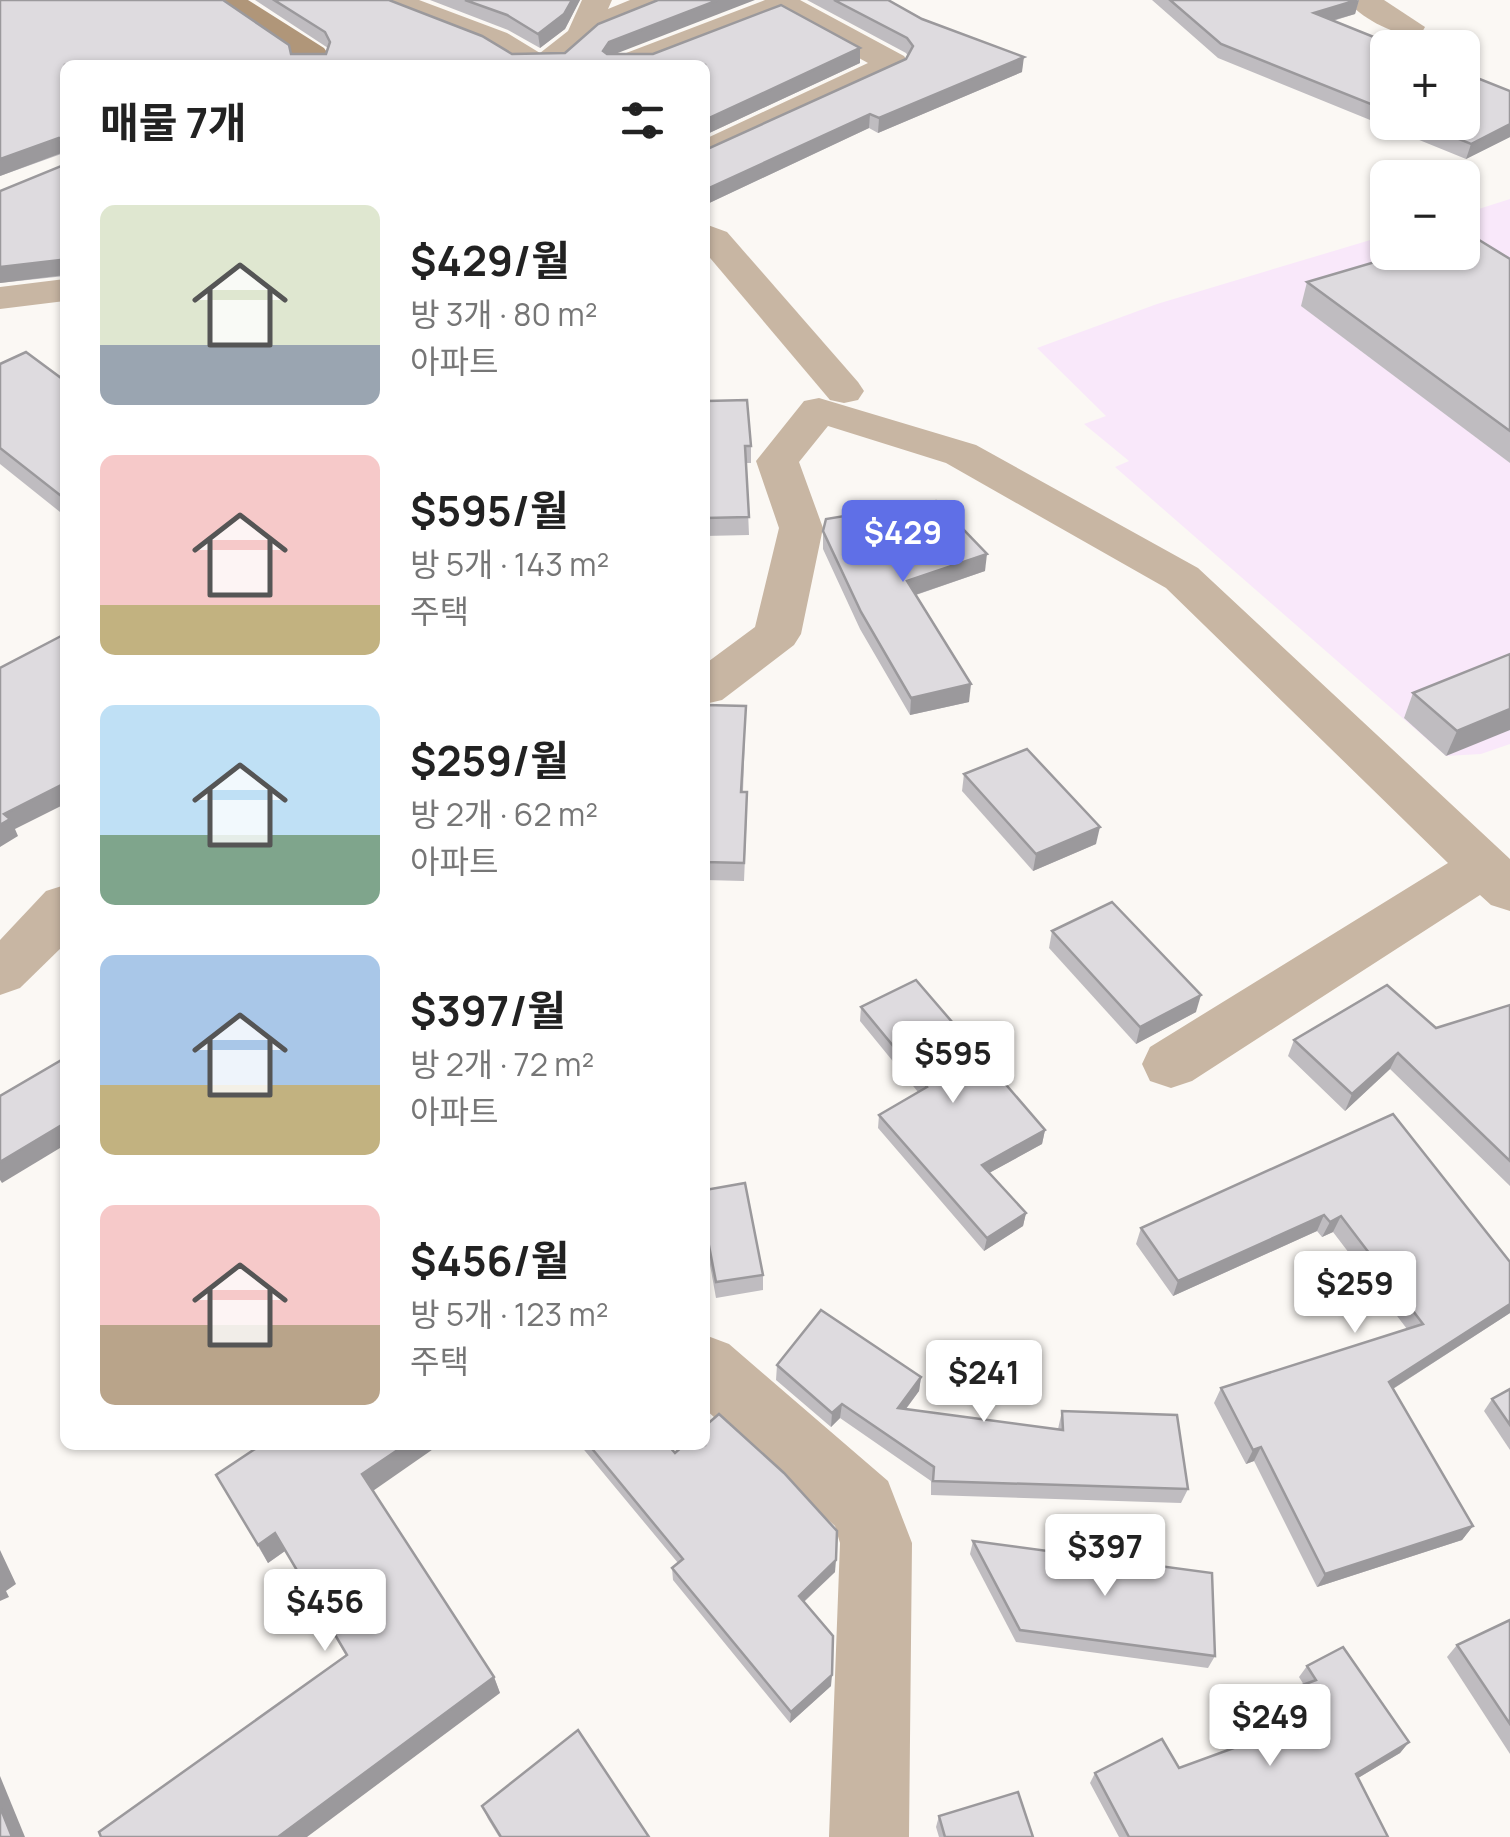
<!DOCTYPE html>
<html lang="ko">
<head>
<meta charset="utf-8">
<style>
	:root { --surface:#fff; --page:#f2f2f2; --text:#222; --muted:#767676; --accent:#5f6fe7 }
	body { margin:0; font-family:Manrope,"Noto Sans KR",sans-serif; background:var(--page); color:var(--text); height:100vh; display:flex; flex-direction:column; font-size:38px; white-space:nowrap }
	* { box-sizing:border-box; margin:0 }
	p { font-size:32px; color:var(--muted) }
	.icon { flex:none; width:55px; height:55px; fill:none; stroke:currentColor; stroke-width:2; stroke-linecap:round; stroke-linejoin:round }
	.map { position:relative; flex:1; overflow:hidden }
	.details { position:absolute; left:60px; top:60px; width:650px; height:1390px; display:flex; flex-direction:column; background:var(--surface); border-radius:15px; box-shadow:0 2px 8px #0004 }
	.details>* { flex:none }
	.tools { position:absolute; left:1370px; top:30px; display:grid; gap:20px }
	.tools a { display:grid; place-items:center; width:110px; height:110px; border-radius:15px; background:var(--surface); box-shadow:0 2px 8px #0004; font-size:50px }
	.price { position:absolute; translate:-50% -85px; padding:0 22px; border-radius:10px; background:#fff; color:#222; font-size:32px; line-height:65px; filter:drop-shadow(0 2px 5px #0008) }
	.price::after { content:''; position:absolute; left:50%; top:60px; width:30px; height:22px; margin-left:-15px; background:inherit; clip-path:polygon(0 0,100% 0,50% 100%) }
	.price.active { background:var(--accent); color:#fff }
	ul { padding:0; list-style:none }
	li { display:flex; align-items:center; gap:30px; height:250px; padding:0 40px }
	li span { display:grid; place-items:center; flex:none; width:280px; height:200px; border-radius:15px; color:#555 }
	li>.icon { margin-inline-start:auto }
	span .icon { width:120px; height:120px; fill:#fffc; stroke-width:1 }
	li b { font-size:42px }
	h2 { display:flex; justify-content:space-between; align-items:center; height:120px; padding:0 40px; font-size:42px }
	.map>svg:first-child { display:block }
	.education { fill:#f9e8fa }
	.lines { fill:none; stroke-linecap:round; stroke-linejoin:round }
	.street { fill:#c8b6a3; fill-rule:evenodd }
	.secondary { fill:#b09679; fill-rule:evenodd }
	.wall { fill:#bfbcc0 }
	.shaded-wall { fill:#9b999c }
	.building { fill:#dedbdf; stroke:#9b999c; stroke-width:2.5 }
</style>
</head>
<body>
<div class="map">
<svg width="1510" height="1837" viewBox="0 0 1510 1837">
	<rect width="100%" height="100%" fill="#fbf8f4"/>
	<polygon class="education" points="1510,199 1510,744 1481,754 1446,756 1115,467 1129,461 1084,424 1106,416 1037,348 1157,304 1387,235 1388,252 1462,252 1463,214"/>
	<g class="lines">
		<g class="street">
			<polygon points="377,0 419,0 507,33 540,53 568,31 582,0 612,0 608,9 630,0 672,0 668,6 597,35 564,65 515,65 485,47 381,6"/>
			<polygon points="765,0 800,0 904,56 909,63 904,70 705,162 705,139 868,63 781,15 652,65 608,65 613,58"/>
			<path d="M 1347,0 L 1384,0 L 1425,27 L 1421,34 C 1399,39 1360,18 1347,0 Z"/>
			<polygon points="705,224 727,232 858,382 864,391 858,400 844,403 830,400 705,252"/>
			<polygon points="65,279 65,301 0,309 0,287"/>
			<polygon points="819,398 976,445 1198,568 1510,859 1510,911 1491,905 1480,895 1192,1081 1171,1088 1150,1081 1142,1064 1150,1047 1448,863 1166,588 946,463 828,426 799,462 823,528 801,634 794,645 722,700 705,704 705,664 755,627 779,528 756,461 804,401"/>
			<polygon points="65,885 65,944 20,988 0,995 0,940 46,891"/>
			<polygon points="705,1335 729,1344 888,1481 912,1543 909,1837 829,1837 840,1543 835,1526 705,1409"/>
		</g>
		<polygon class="secondary" points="212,0 248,0 324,48 329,55 326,65 294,65 296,58"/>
	</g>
	<g class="wall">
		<polygon points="0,0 291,54 326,54 328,48 255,0 389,0 512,54 614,54 860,48 860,63 705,135 705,65 65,65 65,276 0,283 0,191 64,165 64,153 0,176"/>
		<polygon points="430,0 580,0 565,29 540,48 508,30"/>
		<polygon points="807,0 888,0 1022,72 878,133 869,128 705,205 705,150 906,59 908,56 906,53"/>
		<polygon points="1152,0 1359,0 1355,14 1333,21 1388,48 1388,122 1462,122 1510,91 1510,137 1466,159 1218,58"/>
		<polygon points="1510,259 1510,463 1301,306 1307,282"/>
		<polygon points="0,364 65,381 65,516 0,464"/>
		<polygon points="705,420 751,446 751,463 746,463 749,535 705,536"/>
		<polygon points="823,531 985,571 916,595 969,702 910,715 860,629 823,549"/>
		<polygon points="1510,654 1446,756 1404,718 1413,693"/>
		<polygon points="705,705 746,706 743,792 747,810 744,881 705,880"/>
		<polygon points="964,774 1096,844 1033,871 962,791"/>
		<polygon points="1052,931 1196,1012 1136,1044 1049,948"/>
		<polygon points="1510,1005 1510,1186 1390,1069 1345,1111 1288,1056 1294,1040 1436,1028"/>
		<polygon points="861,1007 1045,1130 1042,1144 989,1173 1026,1213 1023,1226 984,1251 878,1128 879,1115 918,1092 860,1021"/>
		<polygon points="1393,1114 1510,1262 1510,1313 1393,1389 1473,1526 1462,1540 1317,1587 1254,1461 1246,1464 1214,1403 1221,1388 1407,1329 1333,1232 1322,1237 1317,1231 1173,1296 1136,1244 1141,1228"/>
		<polygon points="705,1190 763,1275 763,1290 716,1298 705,1237"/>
		<polygon points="777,1365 921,1377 919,1391 906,1409 1058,1429 1062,1411 1188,1489 1181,1503 931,1495 931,1481 840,1418 831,1427 776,1380"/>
		<polygon points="1510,1389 1510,1450 1484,1411 1492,1399"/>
		<polygon points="580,1445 668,1445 675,1453 835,1572 804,1602 831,1686 790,1723 673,1580 672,1568 678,1563"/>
		<polygon points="216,1475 373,1490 494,1677 500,1693 346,1655 285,1551 268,1563"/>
		<polygon points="973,1541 1215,1656 1208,1668 1016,1642 970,1554"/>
		<polygon points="1510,1620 1510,1754 1447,1657 1457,1645"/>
		<polygon points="1307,1666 1409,1742 1400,1753 1358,1778 1388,1837 1119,1837 1090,1783 1095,1773 1179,1768 1254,1741 1242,1716 1249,1705 1304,1685 1299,1677"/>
		<polygon points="482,1806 649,1837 499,1837 488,1819"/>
		<polygon points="939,1816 1033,1837 939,1837 936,1827"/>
	</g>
	<g class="shaded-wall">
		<polygon points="572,0 580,0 565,29 540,48 538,34"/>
		<polygon points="718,0 755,0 610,56 603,51 609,42"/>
		<polygon points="1359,0 1355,14 1310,27 1314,13"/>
		<polygon points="860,48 860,63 705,135 705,120"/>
		<polygon points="1024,57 1022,72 878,133 879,118"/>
		<polygon points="870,114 869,128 705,205 705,190"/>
		<polygon points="1510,124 1510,137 1466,159 1471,144"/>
		<polygon points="59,138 64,152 0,176 0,159"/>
		<polygon points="60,260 65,275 0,283 0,267"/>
		<polygon points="987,554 985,571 906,598 907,581"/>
		<polygon points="971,684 969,702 910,715 911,698"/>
		<polygon points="1510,709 1510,730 1446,756 1457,731"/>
		<polygon points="65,783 65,804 15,829 18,836 0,847 0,825 4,814"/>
		<polygon points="1100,827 1096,844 1033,871 1036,854"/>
		<polygon points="1201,995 1196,1012 1136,1044 1140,1027"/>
		<polygon points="1398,1053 1390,1069 1345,1111 1352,1094"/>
		<polygon points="65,1123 65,1145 2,1183 0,1180 0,1162"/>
		<polygon points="1045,1130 1042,1144 980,1178 982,1165"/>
		<polygon points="1026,1213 1023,1226 984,1251 987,1238"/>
		<polygon points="1324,1215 1317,1231 1173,1296 1178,1281"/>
		<polygon points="1341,1216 1333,1232 1322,1237 1330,1222"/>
		<polygon points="1510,1304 1510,1313 1380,1397 1389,1382"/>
		<polygon points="921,1377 919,1391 896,1422 898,1408"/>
		<polygon points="842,1404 840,1418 831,1427 832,1413"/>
		<polygon points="405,1445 439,1445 370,1493 362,1474"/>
		<polygon points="1261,1447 1254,1461 1246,1464 1253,1450"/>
		<polygon points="1473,1526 1462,1540 1317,1587 1325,1574"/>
		<polygon points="275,1533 285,1551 268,1563 258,1545"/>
		<polygon points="0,1550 16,1584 6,1591 9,1597 0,1601"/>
		<polygon points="836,1560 835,1572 798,1607 799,1596"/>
		<polygon points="832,1675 831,1686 790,1723 791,1712"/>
		<polygon points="494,1677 500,1693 307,1837 278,1837"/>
		<polygon points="1409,1742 1400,1753 1348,1784 1356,1774"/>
		<polygon points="0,1776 25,1837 12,1837 0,1807"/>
	</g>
	<g class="building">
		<polygon points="0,0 223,0 289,45 291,54 326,54 330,42 325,32 274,0 389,0 482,36 512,54 565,53 598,24 658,0 718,0 609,42 603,51 607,54 653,54 781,5 860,48 705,120 705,65 65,65 65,262 60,260 0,267 0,191 64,165 64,141 59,138 0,159"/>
		<polygon points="465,0 572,0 564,14 538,34 507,15"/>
		<polygon points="834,0 888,0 922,19 1024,57 879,118 870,114 705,190 705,150 906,59 913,46 907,38"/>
		<polygon points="1170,0 1357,0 1314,13 1401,48 1388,48 1388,111 1221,44"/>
		<polygon points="1462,72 1510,91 1510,124 1471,144 1417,122 1462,122"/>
		<polygon points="1471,235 1510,259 1510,431 1307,282 1409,252 1462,252 1462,237"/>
		<polygon points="26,352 65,381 65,499 0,448 0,364"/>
		<polygon points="747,400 751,446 745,446 749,517 705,518 705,420 708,420 707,401"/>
		<polygon points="936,501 987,554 907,581 971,684 911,698 861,612 823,531 826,519"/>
		<polygon points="65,634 65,783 4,814 10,819 0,825 0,668"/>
		<polygon points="1510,654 1510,709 1457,731 1413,693"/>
		<polygon points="705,705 746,706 741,792 747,792 744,863 705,862"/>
		<polygon points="1027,749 1100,827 1036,854 964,774"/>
		<polygon points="1112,902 1201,995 1140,1027 1052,931"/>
		<polygon points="916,980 1045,1130 982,1165 1026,1213 987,1238 879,1115 927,1087 861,1007"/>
		<polygon points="1387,985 1436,1028 1510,1005 1510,1161 1398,1053 1352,1094 1294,1040"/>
		<polygon points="65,1058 65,1123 0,1162 0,1096"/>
		<polygon points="1393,1114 1510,1262 1510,1304 1389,1382 1473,1526 1325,1574 1261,1447 1253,1450 1221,1388 1423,1324 1341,1216 1330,1222 1324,1215 1178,1281 1141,1228"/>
		<polygon points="745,1183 763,1275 716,1282 705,1225 705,1190"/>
		<polygon points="821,1310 921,1377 898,1408 1063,1430 1062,1411 1177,1415 1188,1489 933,1481 934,1467 842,1404 832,1413 777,1365"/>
		<polygon points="1510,1389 1510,1425 1492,1399"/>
		<polygon points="719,1414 784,1473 837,1531 836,1560 799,1596 833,1636 832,1675 791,1712 672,1568 683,1559 589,1445 668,1445 675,1453 684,1445 705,1445 705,1426"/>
		<polygon points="261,1445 405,1445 362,1474 494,1677 278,1837 101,1837 99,1832 347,1655 275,1533 258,1545 216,1475"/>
		<polygon points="973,1541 1212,1573 1215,1656 1020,1630"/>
		<polygon points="1510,1620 1510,1724 1457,1645"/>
		<polygon points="1343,1647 1409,1742 1356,1774 1388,1837 1129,1837 1095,1773 1162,1739 1179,1768 1264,1737 1249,1705 1316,1680 1307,1666"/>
		<polygon points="578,1730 649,1837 501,1837 482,1806"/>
		<polygon points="1018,1792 1033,1837 945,1837 939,1816"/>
		<polygon points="0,1807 12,1837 0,1837"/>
	</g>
</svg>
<div class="tools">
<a>+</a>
<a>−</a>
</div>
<b class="price active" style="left:903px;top:585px">$429</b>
<b class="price" style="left:953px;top:1106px">$595</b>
<b class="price" style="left:1355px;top:1336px">$259</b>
<b class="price" style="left:984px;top:1425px">$241</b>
<b class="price" style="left:1105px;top:1599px">$397</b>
<b class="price" style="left:325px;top:1654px">$456</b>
<b class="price" style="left:1270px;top:1769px">$249</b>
<section class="details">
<h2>매물 7개<svg class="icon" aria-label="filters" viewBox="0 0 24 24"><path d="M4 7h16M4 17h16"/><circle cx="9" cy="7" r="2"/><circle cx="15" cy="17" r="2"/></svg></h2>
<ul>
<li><span style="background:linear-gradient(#dfe7d0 70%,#9aa5b1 0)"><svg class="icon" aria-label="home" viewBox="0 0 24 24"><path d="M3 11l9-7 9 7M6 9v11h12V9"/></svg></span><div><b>$429/월</b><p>방 3개 · 80 m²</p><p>아파트</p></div></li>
<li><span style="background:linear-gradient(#f6c9c9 75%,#c2b280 0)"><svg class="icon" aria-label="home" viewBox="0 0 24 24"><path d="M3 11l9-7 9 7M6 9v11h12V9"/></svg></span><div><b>$595/월</b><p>방 5개 · 143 m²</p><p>주택</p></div></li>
<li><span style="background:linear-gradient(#bfe0f5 65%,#7fa58c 0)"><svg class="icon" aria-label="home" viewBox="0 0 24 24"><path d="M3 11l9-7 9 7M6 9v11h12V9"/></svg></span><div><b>$259/월</b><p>방 2개 · 62 m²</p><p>아파트</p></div></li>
<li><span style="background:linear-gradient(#a9c7e8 65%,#c2b280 0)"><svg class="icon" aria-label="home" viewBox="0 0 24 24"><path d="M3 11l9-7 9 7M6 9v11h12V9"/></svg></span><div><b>$397/월</b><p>방 2개 · 72 m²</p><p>아파트</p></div></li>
<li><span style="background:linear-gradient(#f6c9c9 60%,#b9a48a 0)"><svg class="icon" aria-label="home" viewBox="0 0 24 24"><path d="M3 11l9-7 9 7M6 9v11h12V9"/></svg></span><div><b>$456/월</b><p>방 5개 · 123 m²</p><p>주택</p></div></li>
</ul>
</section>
</div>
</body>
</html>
